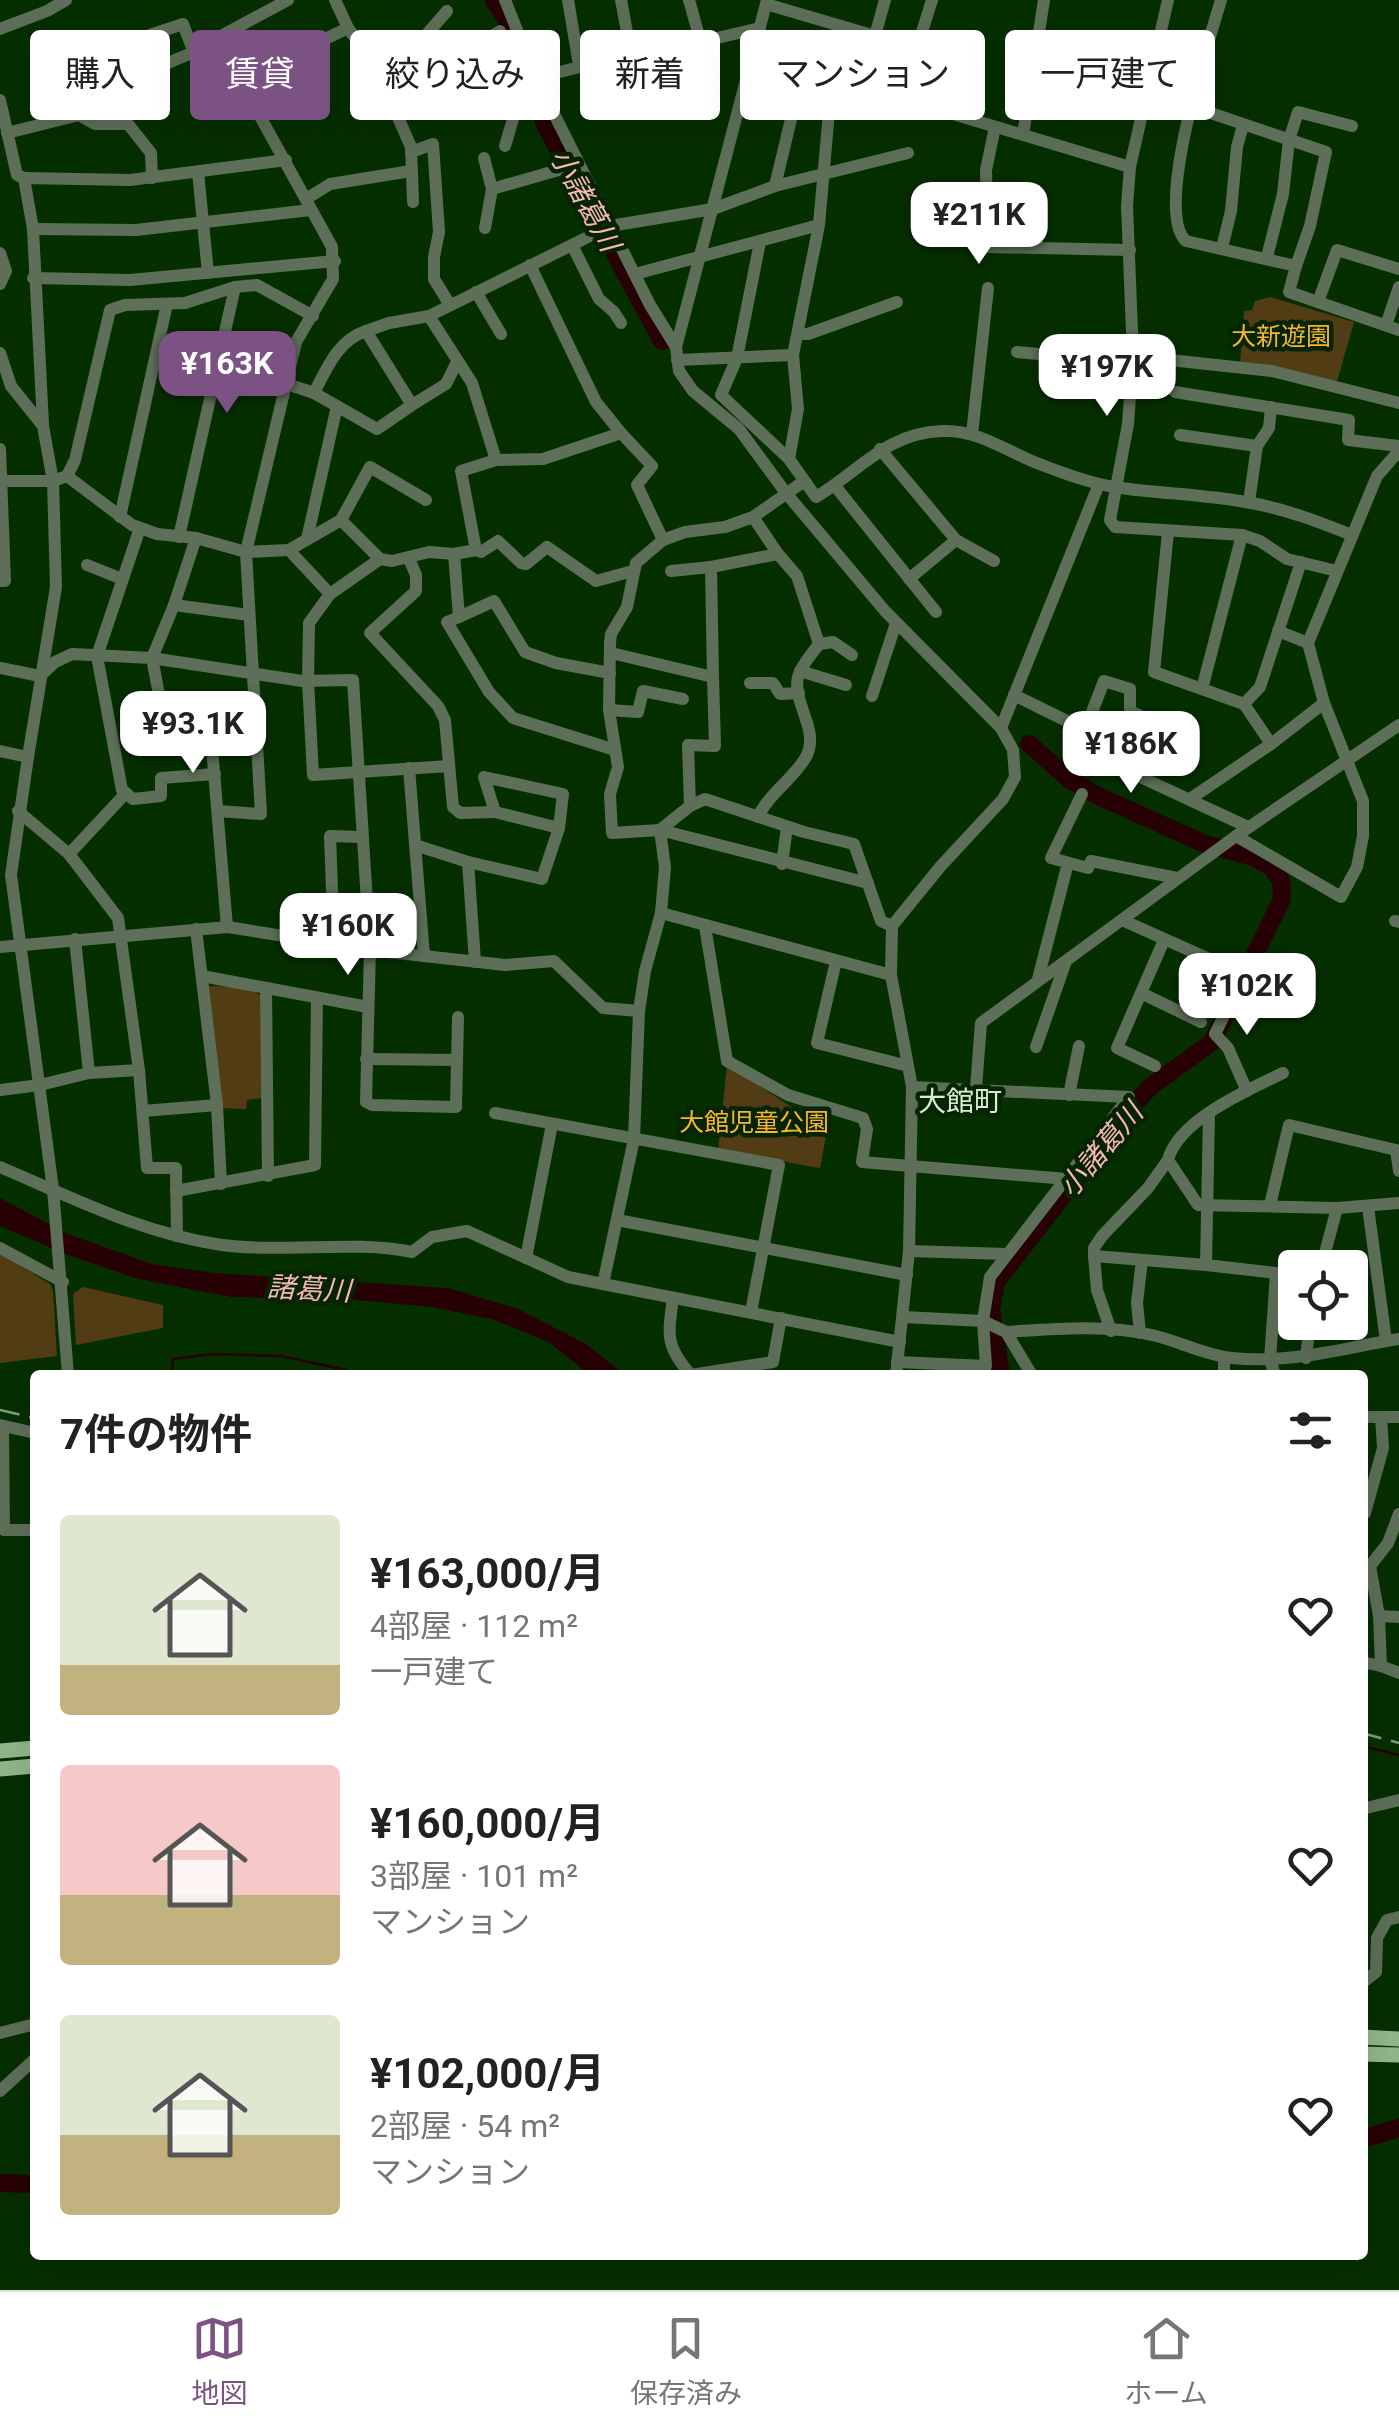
<!DOCTYPE html>
<html lang="ja">
<head>
<meta charset="utf-8">
<style>
	:root { --surface:#fff; --page:#f6f6f6; --text:#222; --muted:#767676; --line:#e0e0e0; --accent:#7c5285 }
	body { margin:0; font-family:Roboto,"Noto Sans JP",sans-serif; background:var(--page); color:var(--text); height:100vh; display:flex; flex-direction:column; font-size:38px; white-space:nowrap }
	* { box-sizing:border-box; margin:0 }
	p { font-size:32px; color:var(--muted) }
	.icon { flex:none; width:55px; height:55px; fill:none; stroke:currentColor; stroke-width:2; stroke-linecap:round; stroke-linejoin:round }
	.map { position:relative; flex:1; overflow:hidden }
	.details { position:absolute; left:30px; top:1370px; width:1338px; height:890px; display:flex; flex-direction:column; background:var(--surface); border-radius:10px; box-shadow:0 10px 40px #0002 }
	.details>* { flex:none }
	.banner { position:absolute; left:30px; top:30px; width:1340px; height:90px; display:flex; gap:20px }
	.buttons { position:absolute; left:1278px; top:1250px; display:grid; gap:20px }
	.buttons a { display:grid; place-items:center; width:90px; height:90px; border-radius:10px; background:var(--surface); box-shadow:0 10px 40px #0002; font-size:50px }
	.price { position:absolute; translate:-50% -85px; padding:0 22px; border-radius:20px; background:#fff; color:#222; font-size:32px; line-height:65px; filter:drop-shadow(0 2px 5px #0008) }
	.price::after { content:''; position:absolute; left:50%; top:60px; width:30px; height:22px; margin-left:-15px; background:inherit; clip-path:polygon(0 0,100% 0,50% 100%) }
	.price.selected { background:var(--accent); color:#fff }
	ul { padding:0; list-style:none }
	li { display:flex; align-items:center; gap:30px; height:250px; padding:0 30px }
	li span { display:grid; place-items:center; flex:none; width:280px; height:200px; border-radius:10px; color:#555 }
	li>.icon { margin-inline-start:auto }
	span .icon { width:120px; height:120px; fill:#fffc; stroke-width:1 }
	li b { font-size:42px }
	h2 { display:flex; justify-content:space-between; align-items:center; height:120px; padding:0 30px; font-size:42px }
	.pill { padding:0 35px; border-radius:10px; background:var(--surface); box-shadow:0 10px 40px #0002; font-size:35px; line-height:90px }
	.pill.selected { background:var(--accent); color:#fff }
	.dock { display:flex; justify-content:space-around; align-items:center; height:140px; border-top:2px solid var(--line); background:var(--surface); font-size:28px; color:var(--muted) }
	.dock a { display:grid; justify-items:center; gap:5px }
	.dock .selected { color:var(--accent) }
	.map>svg:first-child { display:block }
	.green { fill:#513c13 }
	.water { fill:#270104 }
	.lines { fill:none; stroke-linecap:round; stroke-linejoin:round }
	.stream { stroke:#270104; stroke-width:2.5 }
	.river { stroke:#270104; stroke-width:18 }
	.minor { stroke:#5d6f59; stroke-width:12 }
	.major { stroke:#92b78b; stroke-width:15 }
	.rail { stroke:#81a07c; stroke-width:2.5; stroke-dasharray:20 10; stroke-linecap:butt }
	.labels { text-anchor:middle; dominant-baseline:central; stroke-width:9; stroke-linejoin:round; paint-order:stroke }
	.park-label { font-size:25px; fill:#f6b62e; stroke:#062402 }
	.water-label { font-size:28px; font-style:italic; fill:#f9b7b5; stroke:#062402 }
	.neighbourhood-label { font-size:28px; fill:#d7eed3; stroke:#062402 }
</style>
</head>
<body>
<div class="map">
<svg width="1399" height="2290" viewBox="0 0 1399 2290">
	<rect width="100%" height="100%" fill="#062f00"/>
	<g class="green">
		<polygon points="1270,297 1354,322 1336,385 1240,365 1244,311 1252,310 1255,301"/>
		<path d="M 206,986 C 224,987 251,984 263,998 L 262,1098 L 247,1100 L 246,1109 L 220,1108 Z"/>
		<polygon points="727,1065 793,1108 830,1116 820,1168 718,1150"/>
		<polygon points="0,1253 50,1284 53,1291 57,1356 0,1363"/>
		<polygon points="83,1287 163,1305 163,1328 76,1345 73,1294"/>
	</g>
	<polygon class="water" points="0,1198 68,1234 152,1264 215,1273 448,1288 518,1309 586,1344 625,1375 590,1375 550,1343 495,1320 432,1307 356,1300 232,1297 199,1291 135,1278 68,1255 0,1226"/>
	<g class="lines">
		<g class="stream">
			<polyline points="353,1371 388,1375"/>
			<polyline points="81,1374 91,1375"/>
			<polyline points="172,1375 173,1359 212,1354 281,1356 346,1370"/>
			<polyline points="1349,1375 1361,1370"/>
			<polyline points="1362,1746 1399,1755"/>
		</g>
		<g class="river">
			<polyline points="494,0 506,18 546,127 662,341"/>
			<polyline points="1001,1375 991,1310 996,1282 1130,1109 1150,1087 1212,1042 1282,899 1281,880 1270,866 1250,856 1205,844 1096,795 1069,779 1029,744"/>
			<polyline points="1362,2139 1399,2128"/>
			<polyline points="0,2183 35,2184"/>
		</g>
		<g class="minor">
			<polyline points="505,0 536,78"/>
			<polyline points="568,0 579,65"/>
			<polyline points="621,0 631,54"/>
			<polyline points="689,0 701,43"/>
			<polyline points="767,0 676,347 679,371 693,391 739,429 786,493 885,611 1001,728 1013,750 1015,777 1003,799 940,867 892,926 891,975 912,1087 909,1251 896,1375"/>
			<polyline points="1168,0 1130,167 1127,206 1133,356 1128,424 1110,520 1115,527 1242,535 1260,541 1287,559 1337,571"/>
			<polyline points="766,4 875,36"/>
			<polyline points="348,28 376,67 411,147 413,202"/>
			<polyline points="0,29 47,11 66,0"/>
			<polyline points="219,37 288,0"/>
			<polyline points="117,46 183,24 203,76 229,63 240,80"/>
			<polyline points="476,46 513,119 505,146"/>
			<polyline points="416,47 436,71 500,31"/>
			<polyline points="753,54 1130,167"/>
			<polyline points="376,67 413,50 447,11"/>
			<path d="M 832,78 L 819,225 L 793,355 L 798,409 L 789,459 L 816,497 C 860,471 886,433 942,431 C 978,429 1009,453 1042,465 C 1065,474 1090,483 1114,487 C 1159,494 1206,494 1251,503 C 1286,509 1319,522 1352,535"/>
			<polyline points="861,86 885,0"/>
			<polyline points="901,99 932,0"/>
			<polyline points="0,100 17,175 24,178 33,229 43,424"/>
			<polyline points="75,102 194,52"/>
			<path d="M 1190,106 L 1326,152 L 1310,226 L 1296,266 L 1186,241 C 1153,212 1209,41 1221,0"/>
			<polyline points="79,115 95,124 128,124 151,153 152,178"/>
			<polyline points="995,127 986,170 988,247 1130,250"/>
			<polyline points="7,133 79,115 66,67"/>
			<polyline points="1023,135 1044,0"/>
			<polyline points="411,152 433,144 439,232 434,257 434,279 450,305"/>
			<polyline points="484,158 492,189"/>
			<polyline points="198,172 208,273"/>
			<polyline points="24,178 130,180 286,160"/>
			<polyline points="775,186 803,69"/>
			<polyline points="306,199 330,184 411,171"/>
			<polyline points="485,228 492,189 562,169 577,159"/>
			<polyline points="33,229 136,230 311,210"/>
			<polyline points="760,242 737,358 721,395 789,459"/>
			<polyline points="572,245 599,299 614,312 621,323"/>
			<polyline points="1222,248 1231,211 1237,147 1243,125"/>
			<polyline points="0,253 6,271 0,284"/>
			<polyline points="1267,257 1283,194 1289,140 1298,112 1352,126"/>
			<polyline points="530,265 596,402 621,433"/>
			<polyline points="1296,266 1289,292 1399,330"/>
			<polyline points="635,274 819,225"/>
			<polyline points="33,278 130,280 335,261"/>
			<polyline points="476,292 501,334"/>
			<polyline points="1318,302 1337,250 1399,269"/>
			<polyline points="1386,325 1399,287"/>
			<polyline points="798,334 808,334 897,302"/>
			<polyline points="676,347 650,305 536,78 631,54 644,55 760,28"/>
			<polyline points="1017,352 1132,363"/>
			<polyline points="0,353 11,386 43,426 53,481 56,587 28,757"/>
			<polyline points="1133,356 1272,371 1399,403"/>
			<polyline points="677,360 793,355"/>
			<polyline points="457,362 446,384 412,405 366,331 389,323 429,316 610,226 713,209 775,186 908,153"/>
			<path d="M 287,384 L 314,393 C 327,368 338,340 366,331"/>
			<polyline points="1175,392 1349,420 1348,440 1399,446"/>
			<polyline points="314,393 377,429 412,405"/>
			<polyline points="972,434 988,288"/>
			<polyline points="1180,435 1257,446"/>
			<polyline points="0,449 5,581 0,581"/>
			<polyline points="880,449 956,540 994,561"/>
			<polyline points="496,460 543,459 621,433 652,466 637,485 663,540"/>
			<polyline points="67,476 132,525 157,534 196,538 246,552 289,550 341,520 380,559 392,561 429,552 454,554 476,550 461,471 496,460 472,383 429,316"/>
			<polyline points="0,481 53,481 67,476 75,460 110,310 125,305 185,303 235,287 257,285 313,316"/>
			<polyline points="803,482 753,517 725,527 685,532 663,540 636,563 627,607 611,634 610,643 609,710 618,767 610,794 612,833 660,830 665,867 661,913 645,971 639,1011 634,1139 603,1284 900,1342"/>
			<polyline points="835,486 936,612"/>
			<polyline points="1249,502 1257,446 1269,428 1271,407"/>
			<polyline points="120,517 167,304"/>
			<polyline points="753,517 778,554"/>
			<polyline points="341,520 370,467 426,500"/>
			<polyline points="140,528 97,656 122,790 133,799 161,796 161,778 215,774"/>
			<polyline points="1168,532 1154,672 1244,704 1271,744"/>
			<polyline points="179,537 235,287"/>
			<polyline points="196,538 174,605 152,658 165,726 210,724 227,927"/>
			<polyline points="307,539 337,406"/>
			<polyline points="289,550 330,594"/>
			<polyline points="476,550 481,552 498,541 521,563 526,564 547,547 596,581 633,571"/>
			<polyline points="454,554 459,617 447,622 489,692 513,718 615,750"/>
			<polyline points="380,559 330,594 309,623 308,681 313,775 449,766"/>
			<polyline points="409,559 416,575 416,591 370,633 438,706 445,720 453,807 460,813 495,812 484,777 563,794 559,828 542,879 468,862 415,845"/>
			<polyline points="87,565 122,579"/>
			<polyline points="671,571 711,567"/>
			<polyline points="909,579 956,540"/>
			<polyline points="174,605 249,615"/>
			<polyline points="459,617 494,601 525,652 556,663 610,673"/>
			<polyline points="1278,631 1308,643"/>
			<polyline points="611,653 713,677 711,567 778,554 797,576 819,644 833,642 852,655"/>
			<polyline points="0,668 40,676 55,662 72,654 152,658 302,681 353,680 370,950 366,1102 372,1105 456,1107 458,1017"/>
			<polyline points="800,671 846,685"/>
			<polyline points="750,683 773,683 780,694 799,693"/>
			<polyline points="1202,689 1242,535"/>
			<polyline points="1014,695 1085,730 1104,681 1130,689 1130,711 1160,725"/>
			<polyline points="872,696 896,623"/>
			<polyline points="1244,704 1260,687 1301,562"/>
			<polyline points="609,710 638,712 643,691 683,699"/>
			<polyline points="210,724 255,720"/>
			<polyline points="1001,728 1099,484"/>
			<polyline points="1085,730 1078,748 1248,827"/>
			<polyline points="0,751 28,757 11,875 53,1189 68,1375"/>
			<polyline points="409,768 424,956"/>
			<polyline points="1082,794 1051,858 1088,868 1091,861 1177,878"/>
			<polyline points="1190,799 1271,744 1324,703"/>
			<polyline points="690,806 705,799 804,832 854,844 881,921 892,926"/>
			<polyline points="18,811 69,854 118,918 139,1070 147,1168 176,1168 177,1236"/>
			<polyline points="218,811 261,814 246,552 296,342 333,279 332,247 240,80 348,28 335,0"/>
			<polyline points="495,812 559,828"/>
			<path d="M 758,817 C 769,793 796,777 807,755 C 819,729 792,702 798,677 C 801,665 812,654 819,644"/>
			<polyline points="660,830 868,883"/>
			<polyline points="660,830 690,806 688,745 715,746 713,677"/>
			<polyline points="1236,836 1341,897 1357,867 1363,836 1363,801 1324,703 1308,643 1377,476 1399,451"/>
			<polyline points="69,854 126,793"/>
			<polyline points="468,862 475,962"/>
			<polyline points="782,864 787,827"/>
			<polyline points="661,913 891,975"/>
			<polyline points="1122,920 1227,967"/>
			<polyline points="1395,921 1399,922"/>
			<polyline points="705,926 727,1061 788,1095 863,1118 867,1129 862,1162 1067,1179"/>
			<polyline points="196,929 217,1105 221,1184"/>
			<polyline points="75,939 89,1073"/>
			<polyline points="334,944 330,836 361,837"/>
			<polyline points="0,947 228,927 370,950 505,965 554,961 603,1008 639,1011"/>
			<polyline points="836,961 817,1043 908,1066"/>
			<polyline points="202,976 368,1007"/>
			<polyline points="1038,979 1068,863"/>
			<polyline points="1238,987 1215,1034 1228,1048 1247,1091"/>
			<polyline points="266,988 268,1176"/>
			<polyline points="1143,994 1201,1022"/>
			<polyline points="1036,1047 1066,961"/>
			<polyline points="366,1059 457,1060"/>
			<polyline points="1155,1066 1117,1048 1164,940"/>
			<path d="M 1283,1073 C 1248,1090 1178,1120 1168,1160 L 1198,1205 L 1337,1208"/>
			<polyline points="976,1088 981,1023 1236,836 1399,725"/>
			<polyline points="0,1090 40,1085 89,1073 139,1070"/>
			<polyline points="1069,1095 1079,1046"/>
			<polyline points="143,1111 217,1105"/>
			<polyline points="495,1113 779,1165 751,1312"/>
			<polyline points="1209,1113 1206,1265 1276,1273 1270,1360 1275,1375"/>
			<polyline points="1168,1160 1148,1188 1102,1236 1094,1248 1094,1256 1206,1265"/>
			<path d="M 0,1167 C 73,1198 143,1234 222,1245 C 285,1253 354,1240 412,1252 L 432,1237 L 467,1231 L 568,1277 L 603,1284"/>
			<polyline points="176,1191 315,1165 317,998"/>
			<polyline points="1270,1205 1289,1125 1396,1150 1399,1171"/>
			<polyline points="1368,1207 1386,1341"/>
			<polyline points="617,1220 907,1275"/>
			<polyline points="0,1248 63,1282"/>
			<polyline points="909,1251 1007,1254"/>
			<polyline points="1094,1256 1097,1290 1111,1331"/>
			<polyline points="526,1258 552,1124"/>
			<polyline points="1321,1268 1337,1208 1399,1203"/>
			<path d="M 673,1298 C 668,1335 665,1346 691,1375 L 773,1362 L 781,1318"/>
			<polyline points="903,1317 983,1321 1006,1332 1032,1375"/>
			<path d="M 1006,1332 C 1053,1329 1105,1324 1152,1335 C 1179,1341 1204,1355 1232,1358 C 1290,1364 1343,1348 1399,1339"/>
			<polyline points="1140,1333 1137,1303 1142,1260"/>
			<polyline points="1224,1357 1224,1375"/>
			<polyline points="1306,1358 1310,1322"/>
			<polyline points="897,1362 986,1366 983,1321 990,1277 1129,1097 912,1087"/>
			<polyline points="1362,1417 1399,1417"/>
			<polyline points="0,1425 35,1433"/>
			<polyline points="3,1426 4,1530 35,1530"/>
			<polyline points="1362,1512 1365,1513 1383,1448 1381,1417"/>
			<polyline points="1362,1565 1370,1566 1379,1616 1381,1666 1399,1673"/>
			<polyline points="1370,1566 1388,1543 1399,1514"/>
			<polyline points="1379,1616 1399,1617"/>
			<polyline points="1362,1662 1381,1666"/>
			<polyline points="1362,1809 1399,1800"/>
			<polyline points="1362,1983 1376,1972 1377,1938 1387,1920 1399,1917"/>
			<polyline points="0,2033 35,2024"/>
			<polyline points="0,2091 35,2059"/>
		</g>
		<g class="major">
			<polyline points="0,1751 35,1748"/>
			<polyline points="0,1769 35,1766"/>
			<polyline points="1362,2037 1399,2039"/>
			<polyline points="1362,2054 1399,2055"/>
		</g>
		<g class="rail">
			<polyline points="0,1410 35,1418"/>
			<polyline points="1362,1733 1399,1743"/>
		</g>
	</g>
	<g class="labels">
		<g class="park-label">
			<text x="1281" y="336">大新遊園</text>
			<text x="754" y="1122">大館児童公園</text>
		</g>
		<g class="water-label">
			<text transform="translate(585 200) rotate(61)">小諸葛川</text>
			<text transform="translate(1101 1150) rotate(-50)">小諸葛川</text>
			<text transform="translate(309 1289) rotate(3)">諸葛川</text>
		</g>
		<g class="neighbourhood-label">
			<text x="960" y="1101">大館町</text>
		</g>
	</g>
</svg>
<div class="buttons">
<a><svg class="icon" aria-label="locate" viewBox="0 0 24 24"><circle cx="12" cy="12" r="6"/><path d="M12 2v4M12 18v4M2 12h4M18 12h4"/></svg></a>
</div>
<b class="price" style="left:979px;top:267px">¥211K</b>
<b class="price selected" style="left:227px;top:416px">¥163K</b>
<b class="price" style="left:1107px;top:419px">¥197K</b>
<b class="price" style="left:193px;top:776px">¥93.1K</b>
<b class="price" style="left:1131px;top:796px">¥186K</b>
<b class="price" style="left:348px;top:978px">¥160K</b>
<b class="price" style="left:1247px;top:1038px">¥102K</b>
<div class="banner">
<a class="pill">購入</a>
<a class="pill selected">賃貸</a>
<a class="pill">絞り込み</a>
<a class="pill">新着</a>
<a class="pill">マンション</a>
<a class="pill">一戸建て</a>
</div>
<section class="details">
<h2>7件の物件<svg class="icon" aria-label="filters" viewBox="0 0 24 24"><path d="M4 7h16M4 17h16"/><circle cx="9" cy="7" r="2"/><circle cx="15" cy="17" r="2"/></svg></h2>
<ul>
<li><span style="background:linear-gradient(#dfe7d0 75%,#c2b280 0)"><svg class="icon" aria-label="home" viewBox="0 0 24 24"><path d="M3 11l9-7 9 7M6 9v11h12V9"/></svg></span><div><b>¥163,000/月</b><p>4部屋 · 112 m²</p><p>一戸建て</p></div><svg class="icon" aria-label="heart" viewBox="0 0 24 24"><path d="M12 20l-8-8c-3-5 5-10 8-4 3-6 11-1 8 4z"/></svg></li>
<li><span style="background:linear-gradient(#f6c9c9 65%,#c2b280 0)"><svg class="icon" aria-label="home" viewBox="0 0 24 24"><path d="M3 11l9-7 9 7M6 9v11h12V9"/></svg></span><div><b>¥160,000/月</b><p>3部屋 · 101 m²</p><p>マンション</p></div><svg class="icon" aria-label="heart" viewBox="0 0 24 24"><path d="M12 20l-8-8c-3-5 5-10 8-4 3-6 11-1 8 4z"/></svg></li>
<li><span style="background:linear-gradient(#dfe7d0 60%,#c2b280 0)"><svg class="icon" aria-label="home" viewBox="0 0 24 24"><path d="M3 11l9-7 9 7M6 9v11h12V9"/></svg></span><div><b>¥102,000/月</b><p>2部屋 · 54 m²</p><p>マンション</p></div><svg class="icon" aria-label="heart" viewBox="0 0 24 24"><path d="M12 20l-8-8c-3-5 5-10 8-4 3-6 11-1 8 4z"/></svg></li>
</ul>
</section>
</div>
<nav class="dock">
<a class="selected"><svg class="icon" aria-label="map" viewBox="0 0 24 24"><path d="M3 6l6-2 6 2 6-2v14l-6 2-6-2-6 2zM9 4v14M15 6v14"/></svg>地図</a>
<a><svg class="icon" aria-label="saved" viewBox="0 0 24 24"><path d="M7 4h10v16l-5-4-5 4z"/></svg>保存済み</a>
<a><svg class="icon" aria-label="home" viewBox="0 0 24 24"><path d="M3 11l9-7 9 7M6 9v11h12V9"/></svg>ホーム</a>
</nav>
</body>
</html>
